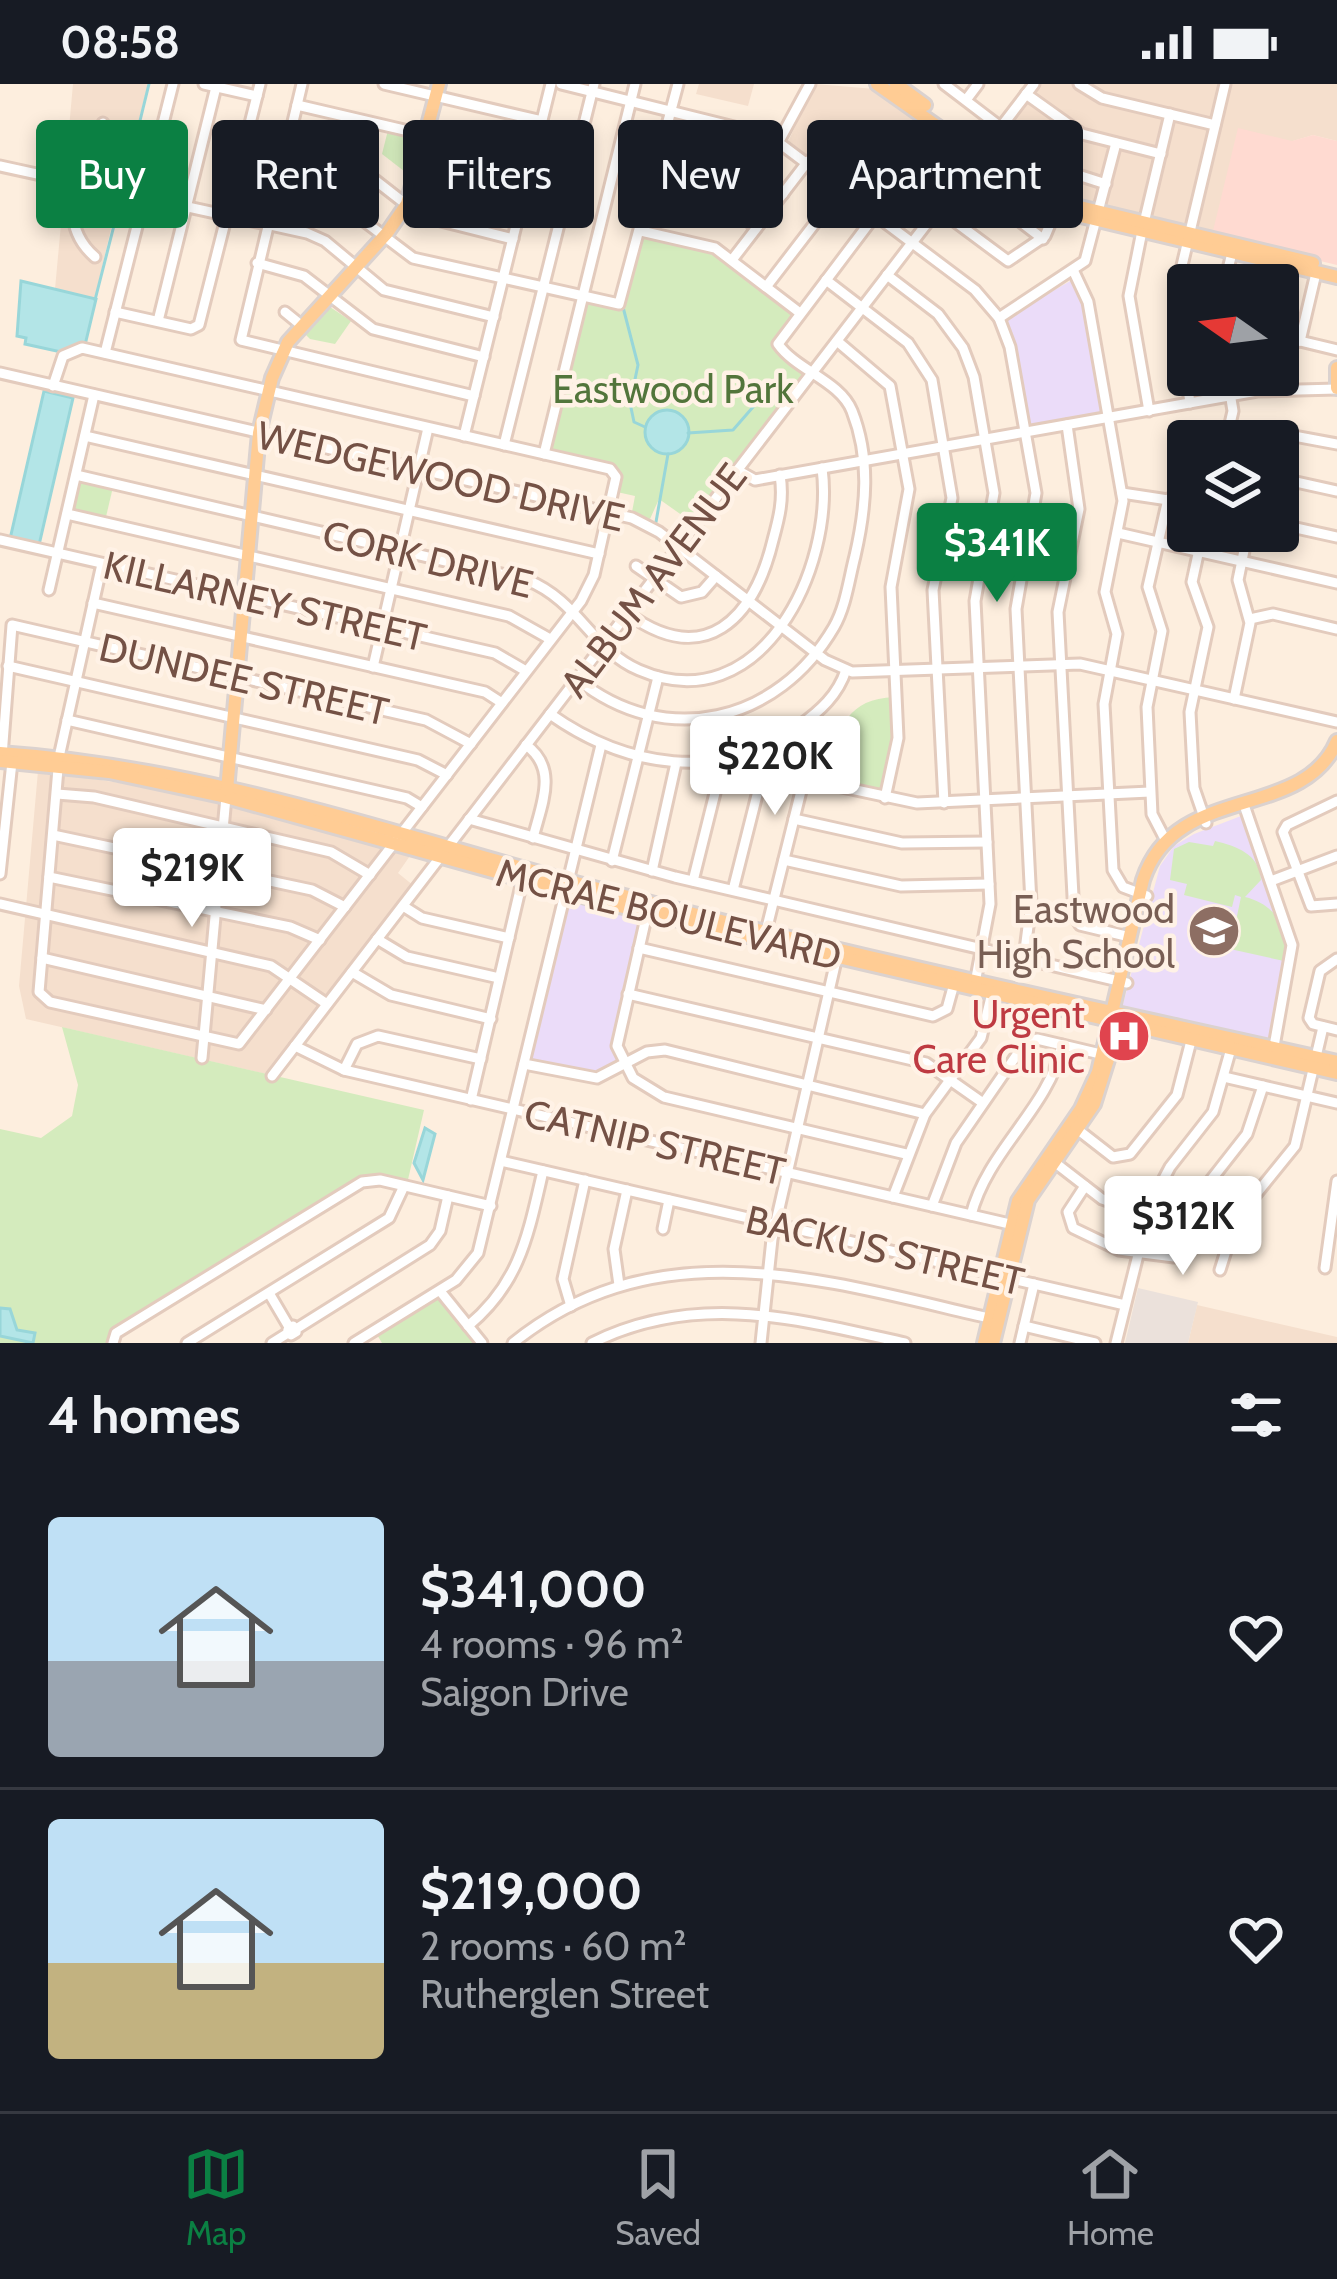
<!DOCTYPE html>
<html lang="en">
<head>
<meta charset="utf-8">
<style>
	:root { --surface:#171b24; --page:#20242c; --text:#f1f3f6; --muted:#9ea1a6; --line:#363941; --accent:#0b8043 }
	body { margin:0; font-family:Cabin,sans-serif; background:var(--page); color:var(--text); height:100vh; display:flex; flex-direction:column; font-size:45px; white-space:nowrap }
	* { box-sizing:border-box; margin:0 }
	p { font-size:39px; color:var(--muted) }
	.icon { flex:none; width:66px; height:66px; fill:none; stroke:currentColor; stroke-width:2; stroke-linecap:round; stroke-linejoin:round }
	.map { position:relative; height:1259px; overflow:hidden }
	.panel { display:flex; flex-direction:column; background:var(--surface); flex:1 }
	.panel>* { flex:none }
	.banner { position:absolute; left:36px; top:36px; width:1266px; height:108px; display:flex; gap:24px }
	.needle { width:78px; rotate:284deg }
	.tools { position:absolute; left:1167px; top:180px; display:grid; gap:24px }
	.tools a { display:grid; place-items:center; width:132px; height:132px; border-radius:12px; background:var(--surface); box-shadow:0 6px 18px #0003; font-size:60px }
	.price { position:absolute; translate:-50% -102px; padding:0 27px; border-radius:12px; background:#fff; color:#222; font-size:39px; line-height:78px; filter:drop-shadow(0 3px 6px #0008) }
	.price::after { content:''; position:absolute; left:50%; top:72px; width:36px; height:27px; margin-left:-18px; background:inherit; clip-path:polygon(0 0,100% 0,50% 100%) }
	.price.selected { background:var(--accent); color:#fff }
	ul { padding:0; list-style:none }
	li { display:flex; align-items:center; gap:36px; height:300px; padding:0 48px }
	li+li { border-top:3px solid var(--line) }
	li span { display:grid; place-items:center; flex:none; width:336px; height:240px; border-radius:12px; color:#555 }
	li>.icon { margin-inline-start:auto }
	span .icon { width:144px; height:144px; fill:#fffc; stroke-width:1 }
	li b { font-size:51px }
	h2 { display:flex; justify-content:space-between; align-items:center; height:144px; padding:0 48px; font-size:51px }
	.tag { padding:0 42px; border-radius:12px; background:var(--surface); box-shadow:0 6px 18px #0003; font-size:42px; line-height:108px }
	.tag.selected { background:var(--accent); color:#fff }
	.status { display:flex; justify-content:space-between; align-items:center; height:84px; padding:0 60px; background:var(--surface); direction:ltr }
	.status svg { height:33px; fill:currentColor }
	.dock { display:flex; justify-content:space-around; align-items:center; height:168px; border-top:3px solid var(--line); background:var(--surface); font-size:33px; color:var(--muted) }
	.dock a { display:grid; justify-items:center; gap:6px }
	.dock .selected { color:var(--accent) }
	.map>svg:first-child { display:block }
	.residential { fill:#f5dfcd }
	.commercial { fill:#ffdad1 }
	.industrial { fill:#ebe1db }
	.education { fill:#ebdcf9 }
	.green { fill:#d4ebbd }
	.water { fill:#b3e5e7; stroke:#98d6d9; stroke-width:3 }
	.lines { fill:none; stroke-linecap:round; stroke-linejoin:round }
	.stream { stroke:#98d6d9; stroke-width:3 }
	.minor-casing { stroke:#e3cbbd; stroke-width:15 }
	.major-casing { stroke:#dbd2cf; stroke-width:18 }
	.minor { stroke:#fff; stroke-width:9 }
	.major { stroke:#ffcc94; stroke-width:12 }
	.labels { text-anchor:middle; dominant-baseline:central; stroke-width:9; stroke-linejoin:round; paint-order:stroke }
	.park-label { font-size:39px; fill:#52753b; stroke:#fff2e6 }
	.street-label { font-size:39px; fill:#745145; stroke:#fff2e6 }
	.education-label { font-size:39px; fill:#785e54; stroke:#fff2e6; text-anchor:end }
	.health-label { font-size:39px; fill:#be3a42; stroke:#fff2e6; text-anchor:end }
</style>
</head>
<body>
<div class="status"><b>08:58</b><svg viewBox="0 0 49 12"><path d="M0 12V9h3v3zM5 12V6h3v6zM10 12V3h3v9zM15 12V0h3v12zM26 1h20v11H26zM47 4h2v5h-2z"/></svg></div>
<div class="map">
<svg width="1337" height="1259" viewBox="0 0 1337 1259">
	<rect width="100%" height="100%" fill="#fdeede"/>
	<g class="residential">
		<polygon points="73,0 148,0 122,103 65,89"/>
		<polygon points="699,0 754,0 748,22 696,10"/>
		<polygon points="815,0 875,5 929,42 870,120 788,58"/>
		<polygon points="1039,0 1337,0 1337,57 1313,51 1293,57 1212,151 1065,116 990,64"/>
		<polygon points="65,97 119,110 95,214 55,205"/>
		<polygon points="38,687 148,703 385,759 412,769 398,789 414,802 270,991 26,935 19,902"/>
		<polygon points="1197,1221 1337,1253 1337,1259 1188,1259"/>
	</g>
	<polygon class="commercial" points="1238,44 1292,57 1313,51 1337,57 1337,181 1212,151"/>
	<polygon class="industrial" points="1138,1204 1198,1218 1188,1259 1125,1259"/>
	<g class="education">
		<polygon points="1072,196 1082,218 1102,328 1030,342 1004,235"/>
		<polygon points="1241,732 1284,840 1292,883 1274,960 1122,924 1160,782 1174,762 1194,750"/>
		<polygon points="566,812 642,831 613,960 618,977 600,991 528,977"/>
	</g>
	<g class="green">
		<polygon points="388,46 419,53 413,94 382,70"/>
		<polygon points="643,151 714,168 795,230 776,257 776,266 805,291 693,439 659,415 650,435 632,428 635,412 617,408 619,386 548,368 585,217 624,221"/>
		<polygon points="327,221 351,237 335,260 310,255 302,247"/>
		<polygon points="79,396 113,403 105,437 70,428"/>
		<path d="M 894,613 L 895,653 L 884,708 L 825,698 C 836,654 841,615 894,613 Z"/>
		<path d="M 1215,757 C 1236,762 1260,770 1261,796 L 1245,813 C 1275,820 1291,845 1284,877 L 1230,865 L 1241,813 L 1235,811 L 1232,823 L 1184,811 L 1187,800 L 1170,796 L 1174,765 L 1189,758 L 1213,762 Z"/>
		<polygon points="62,943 424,1026 407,1100 374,1094 112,1249 111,1259 0,1259 0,1045 41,1054 72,1032 78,1001"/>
		<polygon points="439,1211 479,1259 382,1259 376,1249"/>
	</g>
	<g class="water">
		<polygon points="21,197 96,215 85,261 61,268 25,260 26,254 17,252"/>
		<polygon points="44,307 73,314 39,461 10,455"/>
		<circle cx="667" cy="348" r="22"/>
		<polygon points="425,1044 435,1050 423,1096 414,1079"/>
		<polygon points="0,1224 10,1225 17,1246 35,1249 33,1259 0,1252"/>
	</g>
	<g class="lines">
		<g class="stream">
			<polyline points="124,102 149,0"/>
			<polyline points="95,216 121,114"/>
			<polyline points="623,223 638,281 630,319 634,338 645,343"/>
			<polyline points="688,349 733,346 760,315"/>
			<polyline points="656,438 668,370"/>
		</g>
		<g class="minor-casing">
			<g id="minor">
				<polyline points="204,0 257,12"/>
				<polyline points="302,0 241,256 474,312"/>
				<polyline points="384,0 542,37"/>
				<polyline points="561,0 770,52 975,206 999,234 1010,263 1036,409 1016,525 1031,819 1024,874"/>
				<polyline points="944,0 1053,83 1106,100"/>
				<polyline points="1079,0 1102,14 1215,41"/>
				<polyline points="1026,10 1082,50 1161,70"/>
				<polyline points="966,16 978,0"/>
				<polyline points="297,21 533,76"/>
				<polyline points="779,57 810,0"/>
				<polyline points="287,62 357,82 421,132 513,155"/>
				<polyline points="661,66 742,85 783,110"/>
				<polyline points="0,82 307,149 325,157 384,206 494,233"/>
				<polyline points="418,91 523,116"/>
				<polyline points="962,93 1043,155"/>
				<polyline points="277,101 339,118 413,174 619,220 678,0"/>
				<polyline points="651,106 727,124 757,143"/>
				<polyline points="938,125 1008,177 1045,152 1056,126"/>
				<polyline points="1144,139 1170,30"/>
				<polyline points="641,147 715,164 800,229"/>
				<polyline points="1142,147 1129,212 1149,327"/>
				<path d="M 95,173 C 48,132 89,79 103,39"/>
				<polyline points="732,176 808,77"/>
				<polyline points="257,179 304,192 373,245 484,273"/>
				<polyline points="1074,188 1088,218 1123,417 1105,508 1117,550 1104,620 1113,786 1123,803 1147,812"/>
				<polyline points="887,191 938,230 963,264 974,293 994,409 975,517 990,820 975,899"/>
				<polyline points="826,196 908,259 932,296 952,414 933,506 944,719"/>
				<polyline points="1224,201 1232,169"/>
				<polyline points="1269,201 1274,177"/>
				<polyline points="766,203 842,104"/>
				<polyline points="115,228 191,245 199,241 260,0"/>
				<polyline points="285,228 301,241"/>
				<polyline points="999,234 1085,177 1116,59"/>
				<polyline points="158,237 216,3"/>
				<polyline points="837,257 890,302 909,405 891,503 898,654 885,714"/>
				<polyline points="1300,257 1316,189"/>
				<polyline points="1278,261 1300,257 1337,266"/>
				<polyline points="105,269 173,0"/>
				<polyline points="0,289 632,434 659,448 825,576 852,588 1080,580 1337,638"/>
				<polyline points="53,302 63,272 82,264 610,385 616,393 594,491 581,517 239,960 50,918 39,908 59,673 102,480"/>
				<polyline points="1190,319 1175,211 1225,0"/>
				<polyline points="1067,341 1079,425 1058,528 1074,831 1080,841 1130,853"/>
				<polyline points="85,352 599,470"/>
				<polyline points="464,352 551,0"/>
				<polyline points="1226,357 1233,327 1227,291"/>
				<polyline points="1270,357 1278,349 1337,360"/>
				<polyline points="504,361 594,0"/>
				<polyline points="544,370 635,0"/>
				<polyline points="737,386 755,396 1257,307 1337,305"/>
				<path d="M 76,391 L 527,496 C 579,517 591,565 639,586 C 761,639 835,483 822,384"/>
				<polyline points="1278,394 1337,407"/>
				<polyline points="1122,409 1188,419"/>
				<polyline points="67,430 509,532 550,555"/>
				<polyline points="1278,440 1337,453"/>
				<polyline points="1203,447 1192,498 1208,543 1190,628 1194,704 1206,739"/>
				<polyline points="1118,449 1337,499"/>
				<polyline points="0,456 495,569 526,587"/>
				<polyline points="636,482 681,513 702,508 716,492"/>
				<polyline points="49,506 94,311"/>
				<polyline points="93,519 485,608 502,619"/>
				<path d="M 627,529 C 705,586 754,535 773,456 C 779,434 784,415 780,391"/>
				<polyline points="1250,535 1273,530 1337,545"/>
				<polyline points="8,582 418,676 447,691"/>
				<polyline points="373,583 428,344"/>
				<path d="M 577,595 C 665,666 778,639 834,543 C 846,522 849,495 855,472 C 866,424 871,375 852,327 C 840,297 796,286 778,260 L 876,130"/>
				<polyline points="1234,615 1250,539 1238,496 1248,447"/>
				<path d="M 550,630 C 625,683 721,700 799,642 C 820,627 838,611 846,586"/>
				<polyline points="67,636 407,714 422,723"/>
				<path d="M 526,661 C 559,685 541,721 533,754"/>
				<polyline points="2,672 12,541 426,636 471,660"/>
				<polyline points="804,695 917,719 1150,708"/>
				<polyline points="57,710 94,713 331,768 370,791"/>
				<polyline points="1337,717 1287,741 1283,748 1311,822 1337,820"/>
				<polyline points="1243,718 1292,861 1273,968"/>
				<polyline points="469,735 675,793 1127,899"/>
				<polyline points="794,735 902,759 987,758"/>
				<polyline points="53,751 312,806 345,823"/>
				<polyline points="1165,755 1152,730 1147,623 1162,547 1148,503 1168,415"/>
				<polyline points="784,776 901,802 989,800"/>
				<polyline points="612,777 658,593"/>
				<polyline points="652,787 676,679"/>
				<polyline points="0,790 12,678"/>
				<polyline points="49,793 290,843 320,856"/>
				<polyline points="693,797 715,709 715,676"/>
				<polyline points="1271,797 1337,772"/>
				<polyline points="733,806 761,695 754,666"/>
				<polyline points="0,820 271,882 327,920"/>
				<polyline points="403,822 422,834 509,854"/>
				<polyline points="648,825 617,962 633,994 664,1013 906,1070"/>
				<polyline points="765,851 810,671 800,641"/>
				<polyline points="377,855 407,873 499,894"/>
				<polyline points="639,864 933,932 947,925 955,896"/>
				<polyline points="42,874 266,926"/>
				<polyline points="1337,875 1320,887 1309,934 1313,940 1337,946"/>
				<polyline points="352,888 391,911 491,935"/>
				<polyline points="628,910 926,979 983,1019"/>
				<polyline points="295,962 344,986 1014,1141"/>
				<polyline points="202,974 226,713"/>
				<polyline points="524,980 597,994 647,968 665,966 925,1030"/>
				<polyline points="344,986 357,960 378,952 481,975"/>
				<polyline points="272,992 1034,0"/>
				<polyline points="1224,993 1337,1019"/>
				<polyline points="471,1016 523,793"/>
				<polyline points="1077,1045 1113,1073 1130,1070 1177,1011 1192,953"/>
				<polyline points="1049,1074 1102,1115 1147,1131"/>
				<polyline points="501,1077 1125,1221"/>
				<polyline points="1085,1102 1068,1128 1073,1144 1119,1166 1174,1173 1200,1110 1247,1050 1263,1002"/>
				<polyline points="893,1113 925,1030 981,954 993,905"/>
				<polyline points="932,1122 956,1059 1025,959 1037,955 1109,972"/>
				<path d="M 971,1131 C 988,1065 1049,1025 1062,961"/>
				<polyline points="663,1145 669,1116"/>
				<polyline points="1325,1184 1337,1097"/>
				<polyline points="1220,1186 1236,1135 1295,1062 1323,943"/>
				<polyline points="619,1201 614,1165 627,1106"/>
				<polyline points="440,1207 482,1259"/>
				<polyline points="269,1209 289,1243"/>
				<polyline points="571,1222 563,1195 585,1096"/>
				<polygon points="293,1242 296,1248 291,1251 288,1246"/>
				<path d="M 468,1242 C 520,1199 528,1151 543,1087"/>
				<polyline points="1024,1242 1095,1259"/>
				<polyline points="296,1245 430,1161 440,1147 448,1112"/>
				<polyline points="113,1259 116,1249 362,1098 380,1096 491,1122"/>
				<polyline points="187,1259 389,1134 404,1102"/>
				<polyline points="272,1259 288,1249"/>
				<polyline points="354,1259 456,1196 478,1169 601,661"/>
				<path d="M 513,1259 C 658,1142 827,1197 989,1234"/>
				<path d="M 592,1259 C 697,1207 797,1235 905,1259"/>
				<polyline points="761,1259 772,1155 838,868"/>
				<polyline points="1020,1259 1034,1200"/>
				<polyline points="1116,1259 1151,1119 1170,1083 1213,1028 1232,961"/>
			</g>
		</g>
		<g class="major-casing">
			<g id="major">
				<polyline points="877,0 1056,126 1337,193"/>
				<polyline points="896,0 925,21"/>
				<polyline points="965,52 1036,106 1063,119 1313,179"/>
				<polyline points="1337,284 1337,304"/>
				<path d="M 0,669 C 217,684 419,759 628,813 C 862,875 1101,925 1337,978"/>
				<polyline points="0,677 109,688 226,713 615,821 1337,989"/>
				<polyline points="227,706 259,349 272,294 288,258 387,149 407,120 439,0"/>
				<path d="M 984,1259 L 1018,1117 L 1081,1025 L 1098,988 L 1143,796 C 1175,698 1303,738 1337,657"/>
				<polyline points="993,1259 1028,1116 1094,1020 1116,950"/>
			</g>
		</g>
		<use href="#minor" class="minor"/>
		<use href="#major" class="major"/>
	</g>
	<defs>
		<g id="school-disc" transform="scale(2.7)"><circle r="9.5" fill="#8d6e63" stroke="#fff2e6"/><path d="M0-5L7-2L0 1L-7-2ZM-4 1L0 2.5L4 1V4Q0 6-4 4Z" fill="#fff"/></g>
		<g id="hospital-disc" transform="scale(2.7)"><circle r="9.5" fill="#e0444e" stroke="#fff2e6"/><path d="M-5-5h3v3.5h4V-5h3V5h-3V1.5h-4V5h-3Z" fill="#fff"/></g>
	</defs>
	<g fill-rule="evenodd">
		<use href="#school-disc" x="1214" y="847"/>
		<use href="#hospital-disc" x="1124" y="952"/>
	</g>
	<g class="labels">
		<g class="park-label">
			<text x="673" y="305">Eastwood Park</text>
		</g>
		<g class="street-label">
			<text transform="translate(441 392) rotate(13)">WEDGEWOOD DRIVE</text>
			<text transform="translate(428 475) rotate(14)">CORK DRIVE</text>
			<text transform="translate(653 496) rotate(-53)">ALBUM AVENUE</text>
			<text transform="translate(265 517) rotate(13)">KILLARNEY STREET</text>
			<text transform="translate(244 595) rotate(13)">DUNDEE STREET</text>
			<text transform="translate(669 830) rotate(14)">MCRAE BOULEVARD</text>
			<text transform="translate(655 1058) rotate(13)">CATNIP STREET</text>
			<text transform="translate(885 1166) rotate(13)">BACKUS STREET</text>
		</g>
		<g class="education-label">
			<text x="1175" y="825">Eastwood<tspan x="1175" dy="45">High School</tspan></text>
		</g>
		<g class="health-label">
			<text x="1085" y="930">Urgent<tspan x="1085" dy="45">Care Clinic</tspan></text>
		</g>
	</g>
</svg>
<div class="tools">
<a><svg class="needle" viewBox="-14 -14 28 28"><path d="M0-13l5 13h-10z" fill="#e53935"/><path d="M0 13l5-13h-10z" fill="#9ea1a6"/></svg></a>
<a><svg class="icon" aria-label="layers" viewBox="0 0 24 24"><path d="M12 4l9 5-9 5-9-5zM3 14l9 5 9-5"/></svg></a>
</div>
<b class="price selected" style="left:997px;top:521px">$341K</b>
<b class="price" style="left:775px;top:734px">$220K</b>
<b class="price" style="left:192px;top:846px">$219K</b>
<b class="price" style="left:1183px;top:1194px">$312K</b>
<div class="banner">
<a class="tag selected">Buy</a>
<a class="tag">Rent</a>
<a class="tag">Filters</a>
<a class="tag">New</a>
<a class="tag">Apartment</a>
</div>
</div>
<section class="panel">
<h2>4 homes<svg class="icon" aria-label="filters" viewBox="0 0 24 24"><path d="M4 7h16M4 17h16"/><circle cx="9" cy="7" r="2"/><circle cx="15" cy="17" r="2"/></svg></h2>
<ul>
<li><span style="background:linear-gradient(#bfe0f5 60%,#9aa5b1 0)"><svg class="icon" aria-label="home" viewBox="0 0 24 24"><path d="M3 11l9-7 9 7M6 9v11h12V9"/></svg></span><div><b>$341,000</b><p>4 rooms · 96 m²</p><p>Saigon Drive</p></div><svg class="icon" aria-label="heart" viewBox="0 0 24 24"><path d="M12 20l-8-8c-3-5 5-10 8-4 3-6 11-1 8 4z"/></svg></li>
<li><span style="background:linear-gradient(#bfe0f5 60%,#c2b280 0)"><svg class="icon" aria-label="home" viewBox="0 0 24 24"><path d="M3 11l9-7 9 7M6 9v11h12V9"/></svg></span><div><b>$219,000</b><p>2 rooms · 60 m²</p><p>Rutherglen Street</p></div><svg class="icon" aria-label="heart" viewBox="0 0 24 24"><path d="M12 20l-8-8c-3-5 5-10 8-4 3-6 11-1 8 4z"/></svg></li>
</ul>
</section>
<nav class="dock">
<a class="selected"><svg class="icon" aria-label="map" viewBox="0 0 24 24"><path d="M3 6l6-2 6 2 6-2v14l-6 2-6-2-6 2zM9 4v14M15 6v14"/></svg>Map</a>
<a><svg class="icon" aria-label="saved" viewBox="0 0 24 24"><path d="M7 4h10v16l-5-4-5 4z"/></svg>Saved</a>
<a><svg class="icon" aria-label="home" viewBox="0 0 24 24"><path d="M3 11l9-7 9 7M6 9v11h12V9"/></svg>Home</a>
</nav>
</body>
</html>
